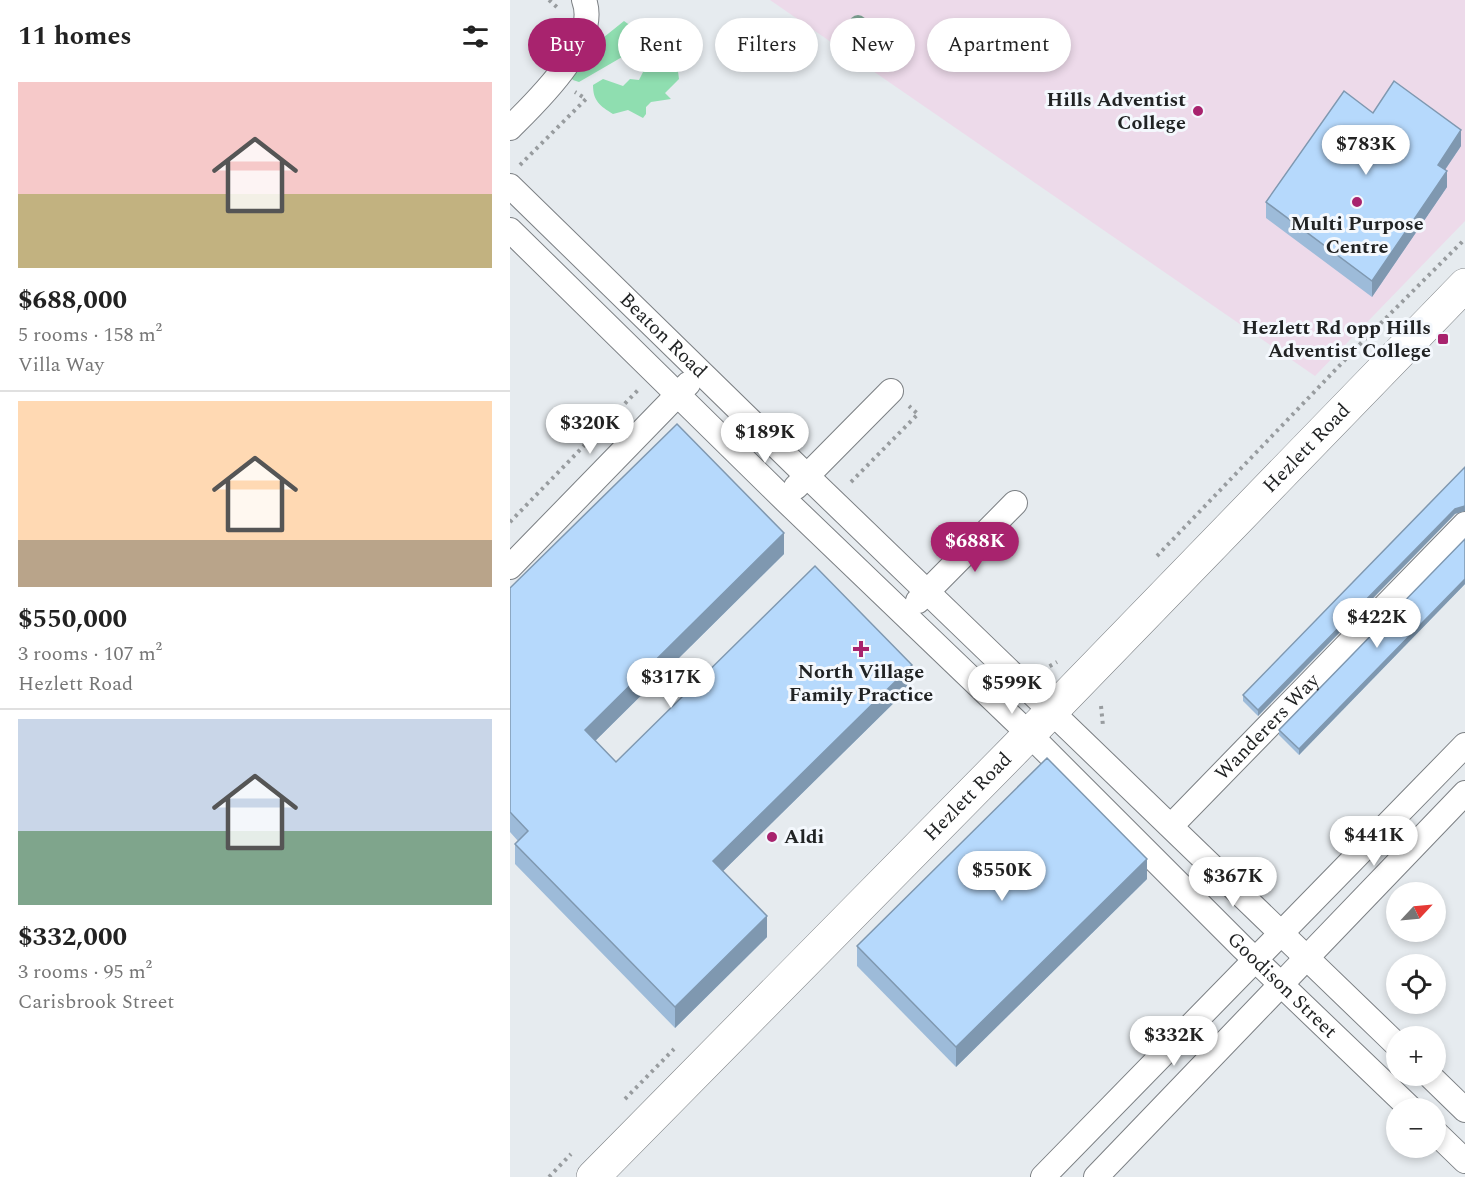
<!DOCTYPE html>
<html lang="en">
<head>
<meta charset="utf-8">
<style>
	:root { --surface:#fff; --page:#f2f2f2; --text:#222; --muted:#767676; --line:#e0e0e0; --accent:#a8236e }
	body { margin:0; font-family:Spectral,serif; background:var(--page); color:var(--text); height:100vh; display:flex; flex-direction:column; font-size:22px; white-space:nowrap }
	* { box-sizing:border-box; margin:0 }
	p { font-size:20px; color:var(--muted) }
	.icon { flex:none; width:33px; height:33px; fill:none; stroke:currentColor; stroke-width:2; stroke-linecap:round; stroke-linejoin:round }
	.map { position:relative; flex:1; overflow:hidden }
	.drawer { display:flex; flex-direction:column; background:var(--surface); width:510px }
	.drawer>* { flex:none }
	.guide { position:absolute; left:18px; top:18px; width:570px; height:54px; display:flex; gap:12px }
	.needle { width:39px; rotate:64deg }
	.controls { position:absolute; left:876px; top:882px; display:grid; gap:12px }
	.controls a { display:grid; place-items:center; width:60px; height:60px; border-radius:50%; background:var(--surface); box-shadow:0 3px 9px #0003; font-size:30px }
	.price { position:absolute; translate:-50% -51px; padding:0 14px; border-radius:21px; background:#fff; color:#222; font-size:20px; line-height:39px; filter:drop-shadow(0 2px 3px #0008) }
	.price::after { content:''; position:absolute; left:50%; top:36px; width:18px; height:14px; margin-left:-9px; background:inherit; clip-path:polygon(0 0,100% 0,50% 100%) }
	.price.active { background:var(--accent); color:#fff }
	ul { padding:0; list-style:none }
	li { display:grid; align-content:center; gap:12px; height:318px; padding:0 18px }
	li+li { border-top:2px solid var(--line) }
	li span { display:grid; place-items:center; height:186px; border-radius:0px; color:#555 }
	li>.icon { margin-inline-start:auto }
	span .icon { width:108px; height:108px; fill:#fffc; stroke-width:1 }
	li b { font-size:26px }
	h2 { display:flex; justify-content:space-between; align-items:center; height:72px; padding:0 18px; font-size:26px }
	.tag { padding:0 21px; border-radius:27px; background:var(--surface); box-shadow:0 3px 9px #0003; font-size:21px; line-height:54px }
	.tag.active { background:var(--accent); color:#fff }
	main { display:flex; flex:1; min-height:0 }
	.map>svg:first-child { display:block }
	.education { fill:#eddaea }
	.green { fill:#8fdeb0 }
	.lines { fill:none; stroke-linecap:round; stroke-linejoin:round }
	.minor-casing { stroke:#7b7f83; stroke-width:26 }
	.secondary-casing { stroke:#7b7f83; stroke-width:34 }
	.path { stroke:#989c9f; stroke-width:4; stroke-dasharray:3 4.5; stroke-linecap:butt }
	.minor { stroke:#fff; stroke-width:24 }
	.secondary { stroke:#fff; stroke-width:33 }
	.tree { fill:#7a9d8e }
	.wall { fill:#9dbbd9 }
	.shaded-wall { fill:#7f98b0 }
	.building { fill:#b6d9fc; stroke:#7f98b0; stroke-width:1.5 }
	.poi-dot { fill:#a8236e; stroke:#f4f8fd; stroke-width:2 }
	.labels { text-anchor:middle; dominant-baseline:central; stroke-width:6; stroke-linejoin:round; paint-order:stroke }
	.poi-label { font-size:20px; font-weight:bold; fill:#212324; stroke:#f4f8fd; text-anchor:end }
	.street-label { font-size:20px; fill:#212324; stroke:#f4f8fd }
</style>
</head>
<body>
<main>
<section class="drawer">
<h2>11 homes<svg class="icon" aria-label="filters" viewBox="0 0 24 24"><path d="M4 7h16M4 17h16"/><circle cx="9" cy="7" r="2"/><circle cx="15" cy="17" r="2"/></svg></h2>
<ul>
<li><span style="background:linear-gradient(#f6c9c9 60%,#c2b280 0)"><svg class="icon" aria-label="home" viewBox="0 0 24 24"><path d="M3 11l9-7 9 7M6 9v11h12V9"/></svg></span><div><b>$688,000</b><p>5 rooms · 158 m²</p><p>Villa Way</p></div></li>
<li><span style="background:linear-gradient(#ffd9b3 75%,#b9a48a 0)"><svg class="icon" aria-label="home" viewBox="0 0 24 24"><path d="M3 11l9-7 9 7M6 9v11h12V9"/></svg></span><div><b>$550,000</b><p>3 rooms · 107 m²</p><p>Hezlett Road</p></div></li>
<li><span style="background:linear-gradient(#c9d6e8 60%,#7fa58c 0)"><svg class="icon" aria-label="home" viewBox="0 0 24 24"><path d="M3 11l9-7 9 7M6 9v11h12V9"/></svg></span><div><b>$332,000</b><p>3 rooms · 95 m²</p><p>Carisbrook Street</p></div></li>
</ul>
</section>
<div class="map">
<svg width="955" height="1177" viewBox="0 0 955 1177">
	<rect width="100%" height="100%" fill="#e6ebef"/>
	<polygon class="education" points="260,0 955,0 955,221 805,376"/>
	<path class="green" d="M 114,21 L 132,34 L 130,41 L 136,47 L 140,44 L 167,64 L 169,79 L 155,93 L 161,99 L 141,102 L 136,107 L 136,114 L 133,118 L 118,110 L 103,114 C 90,106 83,101 83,85 L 93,79 L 113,86 L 120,79 L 129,80 L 133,72 L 122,63 L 119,53 L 69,82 L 63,80 L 57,73 L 63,62 Z"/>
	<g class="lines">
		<g class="minor-casing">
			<g id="minor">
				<path d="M 0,128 C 27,101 90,42 74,0"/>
				<path id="s1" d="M 0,186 L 297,476 L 886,1044"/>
				<path id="s2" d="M 0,230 L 274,499 L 519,734 L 733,948 L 900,1108"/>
				<polyline points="286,487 381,391"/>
				<polyline points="0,567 178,384"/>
				<polyline points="408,601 505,503"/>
				<path id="s3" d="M 661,826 L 955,524"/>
				<polyline points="920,1076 955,1110"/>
				<polyline points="926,1133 955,1161"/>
				<polyline points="533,1177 955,745"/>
				<polyline points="586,1177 955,793"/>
			</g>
		</g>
		<g class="secondary-casing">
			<g id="secondary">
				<path id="s4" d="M 83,1177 L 504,750 L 955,285"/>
			</g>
		</g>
		<g class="path">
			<polyline points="39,0 50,10"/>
			<polyline points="10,165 76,99 65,92"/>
			<polyline points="341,482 408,414 399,406"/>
			<polyline points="0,522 129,389"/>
			<polyline points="647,556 853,341 955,239"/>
			<polyline points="533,670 547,662"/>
			<polyline points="591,706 593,726"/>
			<polyline points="115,1099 164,1049"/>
			<polyline points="39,1177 61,1154"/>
		</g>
		<use href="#minor" class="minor"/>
		<use href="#secondary" class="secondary"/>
	</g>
	<g class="tree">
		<circle cx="348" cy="24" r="9"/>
		<circle cx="387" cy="57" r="9"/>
	</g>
	<g class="wall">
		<polygon points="863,113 951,146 935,170 937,187 862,297 756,218 756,202"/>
		<polygon points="945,514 748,716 733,701 733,695"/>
		<polygon points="955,539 955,584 789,755 769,735 769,730"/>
		<polygon points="274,554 85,741 106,762 402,685 213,871 257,937 165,1028 5,864 5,844 8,841 0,832 0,588"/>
		<polygon points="637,879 446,1067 347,966 347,946"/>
	</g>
	<g class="shaded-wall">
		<polygon points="951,130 951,146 928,180 928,165"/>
		<polygon points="937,171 937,187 862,297 862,281"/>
		<polygon points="955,506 955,511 945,514 748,716 748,710 945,509"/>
		<polygon points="274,533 274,554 75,751 75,730"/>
		<polygon points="955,579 955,584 789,755 789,749"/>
		<polygon points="402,665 402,685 203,881 203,861"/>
		<polygon points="637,859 637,879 446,1067 446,1047"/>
		<polygon points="257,916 257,937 165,1028 165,1007"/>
	</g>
	<g class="building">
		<polygon points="884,81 951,130 928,165 937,171 862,281 756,202 834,91 863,113"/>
		<polygon points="167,424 274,533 75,730 106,762 305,566 402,665 203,861 257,916 165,1007 5,844 18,831 0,812 0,588"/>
		<polygon points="955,467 955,506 945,509 748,710 733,695"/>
		<polygon points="955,539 955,579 789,749 769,730"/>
		<polygon points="537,758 637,859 446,1047 347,946"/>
	</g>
	<g class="poi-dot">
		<circle cx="688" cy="111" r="6"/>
		<circle cx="847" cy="202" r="6"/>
		<rect x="927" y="333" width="12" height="12" rx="3"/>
		<path d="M348 640h6v6h6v6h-6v6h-6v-6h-6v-6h6z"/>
		<circle cx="262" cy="837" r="6"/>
	</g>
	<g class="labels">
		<g class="poi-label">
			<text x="676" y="100">Hills Adventist<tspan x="676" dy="23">College</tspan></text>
			<text x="847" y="224" text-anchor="middle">Multi Purpose<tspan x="847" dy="23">Centre</tspan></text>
			<text x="921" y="328">Hezlett Rd opp Hills<tspan x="921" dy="23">Adventist College</tspan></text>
			<text x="351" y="672" text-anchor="middle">North Village<tspan x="351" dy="23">Family Practice</tspan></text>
			<text x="274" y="837" text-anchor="start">Aldi</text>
		</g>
		<g class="street-label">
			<text stroke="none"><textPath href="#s1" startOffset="214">Beaton Road</textPath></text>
			<text stroke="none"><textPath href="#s4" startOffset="1020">Hezlett Road</textPath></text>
			<text stroke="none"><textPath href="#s3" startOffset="138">Wanderers Way</textPath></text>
			<text stroke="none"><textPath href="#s4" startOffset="534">Hezlett Road</textPath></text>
			<text stroke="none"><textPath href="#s2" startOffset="1080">Goodison Street</textPath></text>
		</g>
	</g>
</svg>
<div class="controls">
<a><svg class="needle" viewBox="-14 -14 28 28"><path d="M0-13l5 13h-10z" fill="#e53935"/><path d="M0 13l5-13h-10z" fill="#767676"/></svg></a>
<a><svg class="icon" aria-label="locate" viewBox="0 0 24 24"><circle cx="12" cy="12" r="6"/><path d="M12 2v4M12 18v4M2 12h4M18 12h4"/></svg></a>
<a>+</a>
<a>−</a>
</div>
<b class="price" style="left:856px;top:176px">$783K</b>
<b class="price" style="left:80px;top:455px">$320K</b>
<b class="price" style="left:255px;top:464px">$189K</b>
<b class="price active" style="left:465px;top:573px">$688K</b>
<b class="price" style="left:867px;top:649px">$422K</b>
<b class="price" style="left:161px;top:709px">$317K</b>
<b class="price" style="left:502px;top:715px">$599K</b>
<b class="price" style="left:864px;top:867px">$441K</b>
<b class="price" style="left:492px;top:902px">$550K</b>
<b class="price" style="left:723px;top:908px">$367K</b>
<b class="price" style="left:664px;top:1067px">$332K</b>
<div class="guide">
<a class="tag active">Buy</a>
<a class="tag">Rent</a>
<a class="tag">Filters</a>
<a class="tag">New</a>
<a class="tag">Apartment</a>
</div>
</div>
</main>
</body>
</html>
